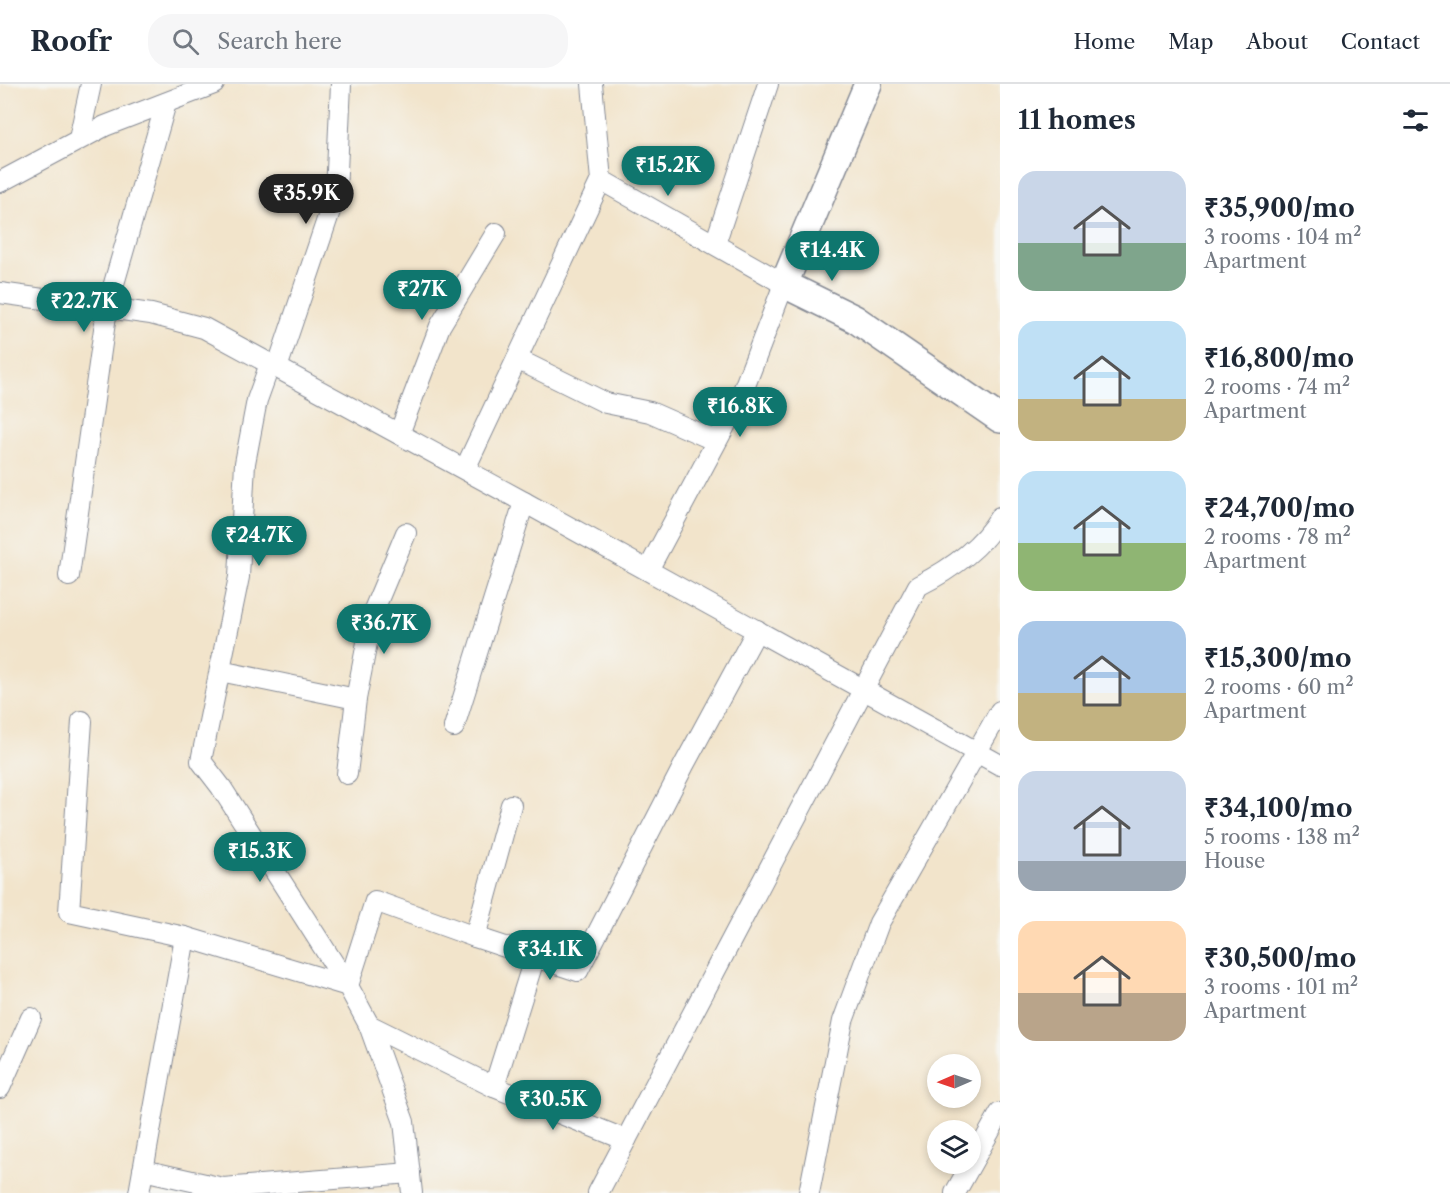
<!DOCTYPE html>
<html lang="en">
<head>
<meta charset="utf-8">
<style>
	:root { --surface:#fff; --page:#f6f6f7; --text:#1f2937; --muted:#747a83; --line:#e0e1e3; --accent:#0f766e }
	body { margin:0; font-family:"Libre Caslon Text",serif; background:var(--page); color:var(--text); height:100vh; display:flex; flex-direction:column; font-size:22px; white-space:nowrap }
	* { box-sizing:border-box; margin:0 }
	p { font-size:20px; color:var(--muted) }
	.icon { flex:none; width:33px; height:33px; fill:none; stroke:currentColor; stroke-width:2; stroke-linecap:round; stroke-linejoin:round }
	.map { position:relative; flex:1; overflow:hidden }
	.sheet { display:flex; flex-direction:column; background:var(--surface); width:450px }
	.sheet>* { flex:none }
	.needle { width:39px; rotate:268deg }
	.controls { position:absolute; left:927px; top:970px; display:grid; gap:12px }
	.controls a { display:grid; place-items:center; width:54px; height:54px; border-radius:50%; background:var(--surface); box-shadow:0 3px 9px #0003; font-size:30px }
	.price { position:absolute; translate:-50% -51px; padding:0 14px; border-radius:21px; background:var(--accent); color:#fff; font-size:20px; line-height:39px; filter:drop-shadow(0 2px 3px #0008) }
	.price::after { content:''; position:absolute; left:50%; top:36px; width:18px; height:14px; margin-left:-9px; background:inherit; clip-path:polygon(0 0,100% 0,50% 100%) }
	.price.on { background:#222; color:#fff }
	ul { padding:0; list-style:none }
	li { display:flex; align-items:center; gap:18px; height:150px; padding:0 18px }
	li span { display:grid; place-items:center; flex:none; width:168px; height:120px; border-radius:18px; color:#555 }
	li>.icon { margin-inline-start:auto }
	span .icon { width:72px; height:72px; fill:#fffc; stroke-width:1 }
	li b { font-size:26px }
	h2 { display:flex; justify-content:space-between; align-items:center; height:72px; padding:0 18px; font-size:26px }
	header { display:flex; align-items:center; gap:36px; box-sizing:border-box; height:84px; padding:0 30px; background:var(--surface); border-bottom:2px solid var(--line) }
	header strong { font-size:28px }
	nav { display:flex; gap:33px; margin-inline-start:auto; font-size:21px }
	.search { width:420px; height:54px; background:var(--page); display:flex; align-items:center; gap:15px; box-sizing:border-box; padding:0 21px; border-radius:24px; color:var(--muted); font-size:22px }
	main { display:flex; flex:1; min-height:0 }
	.map>svg:first-child { display:block }
	.lines { fill:none; stroke-linecap:round; stroke-linejoin:round }
	.street-casing { stroke:#868a94; stroke-width:22 }
	.secondary-casing { stroke:#868a94; stroke-width:30 }
	.street { stroke:#fff; stroke-width:20 }
	.secondary { stroke:#fff; stroke-width:27 }
</style>
</head>
<body>
<header>
<strong>Roofr</strong>
<div class="search"><svg class="icon" aria-label="search" viewBox="0 0 24 24"><circle cx="10" cy="10" r="6"/><path d="M15 15l6 6"/></svg>Search here</div>
<nav><a>Home</a><a>Map</a><a>About</a><a>Contact</a></nav>
</header>
<main>
<div class="map">
<svg width="1000" height="1109" viewBox="0 0 1000 1109">
	<rect width="100%" height="100%" fill="#f6f6f2"/>
	<filter id="ink" filterUnits="userSpaceOnUse"><feTurbulence type="fractalNoise" baseFrequency=".0167" numOctaves="2"/><feDisplacementMap in="SourceGraphic" scale="12" xChannelSelector="R" yChannelSelector="G"/><feConvolveMatrix kernelMatrix="1 2 1 2 8 2 1 2 1" color-interpolation-filters="sRGB"/></filter>
	<filter id="wash" filterUnits="userSpaceOnUse"><feTurbulence type="fractalNoise" baseFrequency=".008" numOctaves="4" result="noise"/><feDisplacementMap in="SourceGraphic" scale="24" xChannelSelector="R" yChannelSelector="G"/><feGaussianBlur stdDeviation="1.35" result="paint"/><feColorMatrix in="noise" values="0 0 0 0 0 0 0 0 0 0 0 0 0 0 0 0 0 1.4 0 .05"/><feComposite in="paint" operator="in"/></filter>
	<g filter="url(#wash)">
		<rect width="100%" height="100%" fill="#f2e4cb"/>
	</g>
	<g filter="url(#ink)">
		<g class="lines">
			<g class="street-casing">
				<g id="street">
					<polyline points="592,0 601,96 784,200 741,312 648,486"/>
					<polyline points="79,55 91,0"/>
					<polyline points="0,98 105,42 214,0"/>
					<polyline points="715,160 768,0"/>
					<polyline points="0,209 151,230 204,244 524,418 1000,681"/>
					<polyline points="517,275 606,319 650,328 716,357"/>
					<polyline points="270,280 257,316 245,379 239,493 201,677 221,703 348,902"/>
					<polyline points="277,284 336,109 341,0"/>
					<polyline points="399,350 440,242 496,149"/>
					<polyline points="465,385 601,96"/>
					<polyline points="69,492 107,224 166,19"/>
					<polyline points="220,587 356,615"/>
					<polyline points="82,637 69,828 185,853"/>
					<polyline points="454,643 524,418"/>
					<polyline points="347,690 356,615 373,528 406,449"/>
					<polyline points="475,853 578,887 684,681 757,546"/>
					<polyline points="348,902 375,817 475,853 511,721"/>
					<polyline points="369,941 494,1003 626,1056"/>
					<polyline points="494,1003 535,872"/>
					<polyline points="0,1004 31,934"/>
					<polyline points="143,1086 223,1104 410,1089"/>
					<polyline points="139,1109 185,853 348,902 369,941 404,1038 412,1109"/>
					<path d="M 598,1109 L 918,502 C 950,486 982,463 1000,433"/>
					<polyline points="809,1109 843,937 879,839 1000,627"/>
					<polyline points="955,1109 1000,1029"/>
				</g>
			</g>
			<g class="secondary-casing">
				<polyline id="secondary" points="868,0 784,200 855,235 1000,335"/>
			</g>
			<use href="#street" class="street"/>
			<use href="#secondary" class="secondary"/>
		</g>
	</g>
</svg>
<div class="controls">
<a><svg class="needle" viewBox="-14 -14 28 28"><path d="M0-13l5 13h-10z" fill="#e53935"/><path d="M0 13l5-13h-10z" fill="#747a83"/></svg></a>
<a><svg class="icon" aria-label="layers" viewBox="0 0 24 24"><path d="M12 4l9 5-9 5-9-5zM3 14l9 5 9-5"/></svg></a>
</div>
<b class="price" style="left:668px;top:113px">₹15.2K</b>
<b class="price on" style="left:306px;top:141px">₹35.9K</b>
<b class="price" style="left:832px;top:198px">₹14.4K</b>
<b class="price" style="left:422px;top:237px">₹27K</b>
<b class="price" style="left:84px;top:249px">₹22.7K</b>
<b class="price" style="left:740px;top:354px">₹16.8K</b>
<b class="price" style="left:259px;top:483px">₹24.7K</b>
<b class="price" style="left:384px;top:571px">₹36.7K</b>
<b class="price" style="left:260px;top:799px">₹15.3K</b>
<b class="price" style="left:550px;top:897px">₹34.1K</b>
<b class="price" style="left:553px;top:1047px">₹30.5K</b>
</div>
<section class="sheet">
<h2>11 homes<svg class="icon" aria-label="filters" viewBox="0 0 24 24"><path d="M4 7h16M4 17h16"/><circle cx="9" cy="7" r="2"/><circle cx="15" cy="17" r="2"/></svg></h2>
<ul>
<li><span style="background:linear-gradient(#c9d6e8 60%,#7fa58c 0)"><svg class="icon" aria-label="home" viewBox="0 0 24 24"><path d="M3 11l9-7 9 7M6 9v11h12V9"/></svg></span><div><b>₹35,900/mo</b><p>3 rooms · 104 m²</p><p>Apartment</p></div></li>
<li><span style="background:linear-gradient(#bfe0f5 65%,#c2b280 0)"><svg class="icon" aria-label="home" viewBox="0 0 24 24"><path d="M3 11l9-7 9 7M6 9v11h12V9"/></svg></span><div><b>₹16,800/mo</b><p>2 rooms · 74 m²</p><p>Apartment</p></div></li>
<li><span style="background:linear-gradient(#bfe0f5 60%,#8fb573 0)"><svg class="icon" aria-label="home" viewBox="0 0 24 24"><path d="M3 11l9-7 9 7M6 9v11h12V9"/></svg></span><div><b>₹24,700/mo</b><p>2 rooms · 78 m²</p><p>Apartment</p></div></li>
<li><span style="background:linear-gradient(#a9c7e8 60%,#c2b280 0)"><svg class="icon" aria-label="home" viewBox="0 0 24 24"><path d="M3 11l9-7 9 7M6 9v11h12V9"/></svg></span><div><b>₹15,300/mo</b><p>2 rooms · 60 m²</p><p>Apartment</p></div></li>
<li><span style="background:linear-gradient(#c9d6e8 75%,#9aa5b1 0)"><svg class="icon" aria-label="home" viewBox="0 0 24 24"><path d="M3 11l9-7 9 7M6 9v11h12V9"/></svg></span><div><b>₹34,100/mo</b><p>5 rooms · 138 m²</p><p>House</p></div></li>
<li><span style="background:linear-gradient(#ffd9b3 60%,#b9a48a 0)"><svg class="icon" aria-label="home" viewBox="0 0 24 24"><path d="M3 11l9-7 9 7M6 9v11h12V9"/></svg></span><div><b>₹30,500/mo</b><p>3 rooms · 101 m²</p><p>Apartment</p></div></li>
</ul>
</section>
</main>
</body>
</html>
